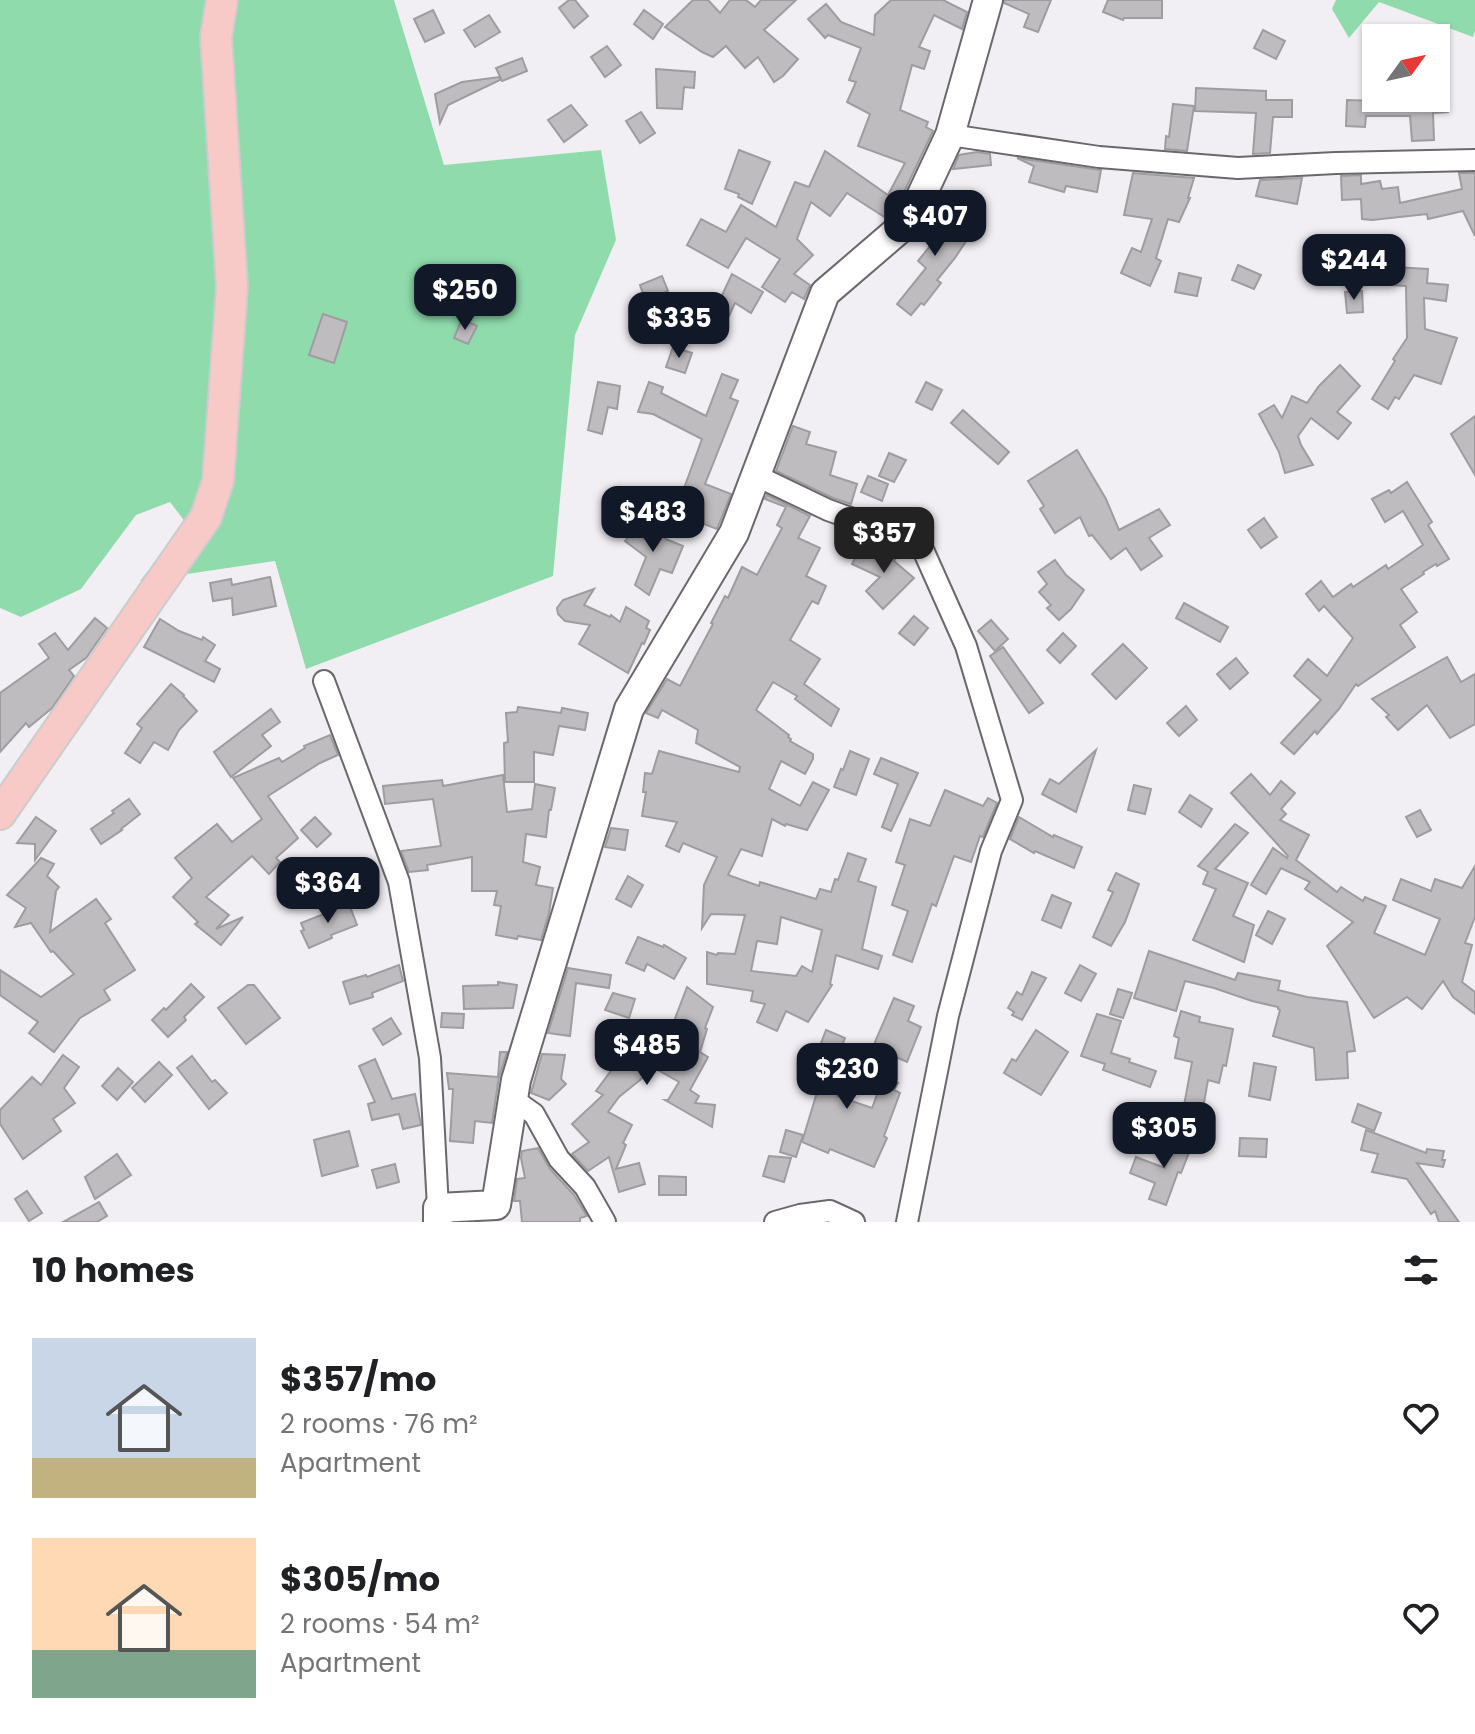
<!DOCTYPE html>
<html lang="en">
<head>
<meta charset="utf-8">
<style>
	:root { --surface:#fff; --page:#f2f2f2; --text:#202124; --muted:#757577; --accent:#111827 }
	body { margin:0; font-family:Poppins,sans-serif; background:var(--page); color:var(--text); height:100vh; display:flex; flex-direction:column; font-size:30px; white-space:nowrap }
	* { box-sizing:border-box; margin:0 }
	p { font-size:26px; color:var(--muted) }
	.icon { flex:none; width:44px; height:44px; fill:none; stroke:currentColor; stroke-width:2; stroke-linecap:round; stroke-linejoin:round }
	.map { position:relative; height:1222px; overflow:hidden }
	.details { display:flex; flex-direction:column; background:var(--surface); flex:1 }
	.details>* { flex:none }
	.needle { width:52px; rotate:57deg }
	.controls { position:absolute; left:1362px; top:24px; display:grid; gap:16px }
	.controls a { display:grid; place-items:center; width:88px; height:88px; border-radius:0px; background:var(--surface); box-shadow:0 2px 6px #0004; font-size:40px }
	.price { position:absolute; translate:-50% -68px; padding:0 18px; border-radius:16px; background:var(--accent); color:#fff; font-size:26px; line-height:52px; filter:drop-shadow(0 2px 4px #0008) }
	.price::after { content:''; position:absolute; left:50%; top:48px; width:24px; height:18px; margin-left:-12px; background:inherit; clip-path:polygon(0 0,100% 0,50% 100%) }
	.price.active { background:#222; color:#fff }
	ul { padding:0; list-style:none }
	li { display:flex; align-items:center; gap:24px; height:200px; padding:0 32px }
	li span { display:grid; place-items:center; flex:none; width:224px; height:160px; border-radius:0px; color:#555 }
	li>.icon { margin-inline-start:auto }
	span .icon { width:96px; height:96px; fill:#fffc; stroke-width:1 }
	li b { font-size:34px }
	h2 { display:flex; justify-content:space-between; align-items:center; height:96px; padding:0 32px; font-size:34px }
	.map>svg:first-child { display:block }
	.green { fill:#8fdbac }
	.building { fill:#bfbcc0; stroke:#9f9ca0; stroke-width:2; fill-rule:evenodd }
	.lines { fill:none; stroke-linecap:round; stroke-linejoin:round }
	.street-casing { stroke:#6a686c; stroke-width:24 }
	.secondary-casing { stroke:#6a686c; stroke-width:32 }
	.primary-casing { stroke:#ccc; stroke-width:34 }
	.street { stroke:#fff; stroke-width:20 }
	.secondary { stroke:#fff; stroke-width:28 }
	.primary { stroke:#f7c9c7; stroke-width:30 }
</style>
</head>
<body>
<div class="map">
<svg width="1475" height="1222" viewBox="0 0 1475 1222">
	<rect width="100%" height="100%" fill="#f2eff4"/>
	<g class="green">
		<polygon points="0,0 394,0 444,165 601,150 616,240 575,335 553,576 306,669 275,561 140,581 186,523 170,502 136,515 81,589 21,617 0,608"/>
		<polygon points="1336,0 1475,0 1475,31 1473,37 1379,2 1349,38 1332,9"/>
	</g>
	<g class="building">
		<polygon points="569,0 575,0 588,16 574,28 559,8"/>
		<polygon points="693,0 708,0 720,13 730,0 746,0 755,7 761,0 796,0 764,30 798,59 783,76 774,82 758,57 745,68 726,46 713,57 702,52 665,27"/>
		<polygon points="891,0 943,0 967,12 962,29 934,15 919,47 930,51 924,69 912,65 900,110 928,122 926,127 933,131 896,209 886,218 847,193 830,216 811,202 797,239 813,255 794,274 810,285 804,299 792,292 785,302 762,287 780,259 746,238 728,268 687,245 701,219 726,232 741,205 776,227 795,182 809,187 825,151 888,195 905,163 858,146 870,114 847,102 856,82 849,80 861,48 828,35 825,38 808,19 826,4 841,22 874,35 875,15"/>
		<polygon points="1005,0 1051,0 1038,32 1024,27 1029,14 1004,3"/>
		<polygon points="1108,0 1162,0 1162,18 1124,18 1123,20 1103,12"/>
		<polygon points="433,10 444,33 425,42 414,19"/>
		<polygon points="644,10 663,24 653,39 634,24"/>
		<polygon points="489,15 500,32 475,47 464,30"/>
		<polygon points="1263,30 1285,41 1276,59 1254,48"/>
		<polygon points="607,46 621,65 605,77 591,57"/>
		<polygon points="522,58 527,71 502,81 496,68"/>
		<polygon points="656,69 695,72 694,88 684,87 682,109 657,108"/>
		<polygon points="499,77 500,80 448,105 440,123 435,94 462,82"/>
		<polygon points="1196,88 1266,91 1266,100 1292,100 1292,117 1273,117 1270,153 1253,154 1256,113 1195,111"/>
		<polygon points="1447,97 1448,112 1433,113 1434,140 1412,141 1410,116 1366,116 1365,127 1346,126 1347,100 1378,101 1378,99 1392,100 1392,98"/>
		<polygon points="1173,104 1194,106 1187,151 1165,149 1166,136 1169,137"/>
		<polygon points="571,105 587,125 564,142 548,120"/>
		<polygon points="641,112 655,133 640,143 626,121"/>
		<polygon points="739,150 770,162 752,204 738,197 739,194 725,189"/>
		<polygon points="977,152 990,154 991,165 953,169 959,155"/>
		<polygon points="1017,158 1101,170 1097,192 1066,186 1064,192 1029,182 1034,166"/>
		<polygon points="1133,173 1194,178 1188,198 1190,198 1179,222 1168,219 1156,258 1161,261 1150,286 1121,273 1132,248 1141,252 1152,219 1124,215"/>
		<polygon points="1459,173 1475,173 1475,236 1463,211 1428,219 1427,214 1372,220 1362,219 1361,199 1342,200 1341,176 1361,175 1361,184 1380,181 1382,189 1398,187 1400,203 1462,189"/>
		<polygon points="1302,178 1297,204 1256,196 1260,180"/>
		<polygon points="934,208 972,232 955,258 937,280 941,283 924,305 921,303 911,315 897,304 926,268 918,261 931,245 918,236 925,228"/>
		<polygon points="1238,265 1261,275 1254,289 1232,280"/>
		<polygon points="1376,266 1428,269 1427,283 1448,285 1446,301 1424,298 1425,329 1457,338 1441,384 1414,375 1399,399 1395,397 1388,409 1372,399 1395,361 1393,359 1407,338 1406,286 1375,284"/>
		<polygon points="1179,273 1201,278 1197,296 1175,292"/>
		<polygon points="732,274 763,292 751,313 735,303 729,316 715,310"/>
		<polygon points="662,276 668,291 658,295 671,330 658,335 640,285"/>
		<polygon points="1362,291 1363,312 1347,313 1345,292"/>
		<polygon points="323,314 347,322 334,363 309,355"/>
		<polygon points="462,319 477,326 468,344 454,338"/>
		<polygon points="673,347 692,353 685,373 666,367"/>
		<polygon points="1340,365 1360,386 1337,412 1351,423 1338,439 1311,418 1298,436 1301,445 1313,465 1285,473 1279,452 1259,414 1274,405 1282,418 1292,396 1307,403 1319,386"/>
		<polygon points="722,374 738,380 730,398 738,401 705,484 731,494 717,529 675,513 702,439 653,414 638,412 649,382 663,387 661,393 706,416"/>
		<polygon points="598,382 620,386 617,409 608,407 602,434 588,430"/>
		<polygon points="926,382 942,390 932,410 916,402"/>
		<polygon points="963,410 1009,452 998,464 951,423"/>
		<polygon points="1475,416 1475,475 1451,434"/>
		<polygon points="793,426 810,432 806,444 836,452 830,475 857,484 851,504 833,498 776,471"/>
		<polygon points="1077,450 1106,499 1119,530 1159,509 1170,525 1149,538 1162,556 1141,570 1126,548 1111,559 1092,535 1089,536 1080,517 1055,533 1040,509 1044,506 1028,481"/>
		<polygon points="889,453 906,460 894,482 879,476"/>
		<polygon points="868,476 888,484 882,501 861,492"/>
		<polygon points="1407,482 1432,522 1428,525 1449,559 1437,566 1436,564 1423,572 1424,574 1401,589 1417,612 1400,625 1415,647 1358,686 1356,684 1339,709 1317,734 1315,731 1294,754 1281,743 1321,700 1294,676 1308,659 1327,676 1353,638 1324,606 1319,611 1306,594 1321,581 1333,597 1351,584 1353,587 1386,565 1388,569 1423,545 1403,511 1385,522 1372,499 1389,490 1391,493"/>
		<path d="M 767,495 L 810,516 L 798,538 L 820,548 L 806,576 L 826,586 L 818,604 L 812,601 L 790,640 L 820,659 L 804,684 L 839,709 L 831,726 L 795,699 L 797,696 L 773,682 L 756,710 L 789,735 L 788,737 L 791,739 L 790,741 L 813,754 L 813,759 L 805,774 L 781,761 L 769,789 L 800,806 L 813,782 L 829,790 L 807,830 L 786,824 L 785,826 L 772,819 L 762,856 L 741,849 L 728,875 L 759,886 L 760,882 L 816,899 L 820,889 L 831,892 L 835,879 L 838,880 L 848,853 L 866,859 L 858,881 L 876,887 L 862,949 L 882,956 L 878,969 L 836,955 L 830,984 L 832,985 L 808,1022 L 786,1011 L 777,1031 L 757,1022 L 765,1004 L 751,1001 L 753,991 L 707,984 L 707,952 L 717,955 L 718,953 L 735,954 L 745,915 L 711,914 L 702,928 L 704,885 L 717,857 L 683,843 L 679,852 L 666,846 L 677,822 L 642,816 L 646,792 L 643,792 L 645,773 L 652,774 L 659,751 L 739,772 L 740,767 L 696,743 L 698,730 L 662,710 L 658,718 L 646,713 L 667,679 L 680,686 L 713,624 L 711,623 L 725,596 L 728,598 L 742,567 L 757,575 L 782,528 L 777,525 L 786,507 L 765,499 ZM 781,917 L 822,930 L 812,972 L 802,966 L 796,976 L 751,971 L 757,941 L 777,944 Z"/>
		<polygon points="1264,518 1277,537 1261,548 1248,530"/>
		<polygon points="641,520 666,539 683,546 672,573 660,569 649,595 635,585 646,557 625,541"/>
		<polygon points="883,545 898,554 894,561 914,578 883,609 866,591 880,577 852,564 860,548 877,556"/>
		<polygon points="1055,560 1066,575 1084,590 1071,609 1059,620 1047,608 1051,605 1039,592 1047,584 1038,572"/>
		<polygon points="270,577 276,606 233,615 232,598 213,601 210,583 231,579 232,585"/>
		<polygon points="594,589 584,605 610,617 611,615 620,622 626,607 649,621 646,628 650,630 644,644 642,643 628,673 579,644 590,625 565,621 558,614 557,608 563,600"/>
		<polygon points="1184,603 1228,627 1220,642 1176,618"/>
		<polygon points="914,616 928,628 914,645 899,633"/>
		<polygon points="95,618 107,628 86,658 69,670 74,676 52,708 29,727 26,723 0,752 0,693 49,658 39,644 55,633 68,650"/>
		<polygon points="160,619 179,631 202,640 203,637 215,645 205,661 220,669 214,682 144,647"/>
		<polygon points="991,620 1008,639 995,651 978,631"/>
		<polygon points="1063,633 1076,646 1060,663 1047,650"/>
		<polygon points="1123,644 1147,668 1116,699 1092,674"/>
		<polygon points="1003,647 1043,703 1029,713 990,656"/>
		<polygon points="1447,657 1461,682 1475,674 1475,724 1450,738 1427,705 1398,730 1386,717 1389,715 1372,699"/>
		<polygon points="1236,658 1248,673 1230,689 1217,674"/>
		<polygon points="171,684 184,695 183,696 197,711 179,730 168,750 154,742 140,763 125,753 142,728 137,724"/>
		<polygon points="1186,706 1197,720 1179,736 1167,723"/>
		<polygon points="518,707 561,713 562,708 588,713 585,730 559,726 553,755 534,752 534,782 505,782 504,743 508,742 506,713 517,712"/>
		<polygon points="271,709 280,722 262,735 271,746 231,777 214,752"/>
		<polygon points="330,735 338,755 320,763 268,796 298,838 276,858 280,862 269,874 252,856 206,897 229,915 216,929 243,917 221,945 195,924 198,922 173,897 192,878 175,858 217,824 232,842 262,819 233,778 279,758 282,762 305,748 304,746"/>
		<polygon points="1096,750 1076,812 1042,794 1050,779 1059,784"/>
		<polygon points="850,751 869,759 856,795 834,787 841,769 843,770"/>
		<polygon points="881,758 918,773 891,831 882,827 898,784 874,774"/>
		<polygon points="1251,774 1270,795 1281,781 1295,793 1281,809 1286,814 1280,820 1309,835 1296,860 1337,892 1341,887 1363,901 1365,897 1386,906 1374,933 1425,955 1440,919 1393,900 1401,879 1431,891 1435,879 1462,888 1475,866 1475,917 1465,943 1472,945 1462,982 1475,992 1475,1014 1453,997 1443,981 1422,1009 1407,997 1374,1018 1327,946 1353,922 1305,889 1310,882 1281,868 1266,894 1251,885 1273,848 1287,858 1288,856 1231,793"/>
		<polygon points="503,775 507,812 532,809 535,784 555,788 551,810 549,810 546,837 526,834 523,862 540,867 536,885 553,888 549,913 541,940 518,936 517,939 496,935 501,906 494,905 497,891 472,891 472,857 427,865 428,870 409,872 401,851 441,846 433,799 385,804 383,786 442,780 443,786"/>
		<polygon points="1134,785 1151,789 1145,814 1128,810"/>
		<polygon points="945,790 983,806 988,798 997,803 983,837 980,836 971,862 954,856 936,906 932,904 912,962 893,955 908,911 892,905 905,865 896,862 910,819 930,826"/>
		<polygon points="1190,795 1212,809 1201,827 1179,812"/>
		<polygon points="129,799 140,814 121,829 122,830 101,844 91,829 114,813 112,811"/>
		<polygon points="1420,810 1431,830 1417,837 1406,817"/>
		<polygon points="36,817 56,831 35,860 35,844 17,843"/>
		<polygon points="315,817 331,834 317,847 301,830"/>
		<polygon points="1019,817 1053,837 1054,835 1082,847 1074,868 1035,851 1034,853 1010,839"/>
		<polygon points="1235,824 1248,833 1215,869 1248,883 1233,916 1254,925 1244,962 1193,940 1216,889 1203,884 1208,872 1198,866"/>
		<polygon points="611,828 628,830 625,850 605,847"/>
		<polygon points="41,858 54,864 47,876 59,887 56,891 50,932 96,899 111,919 105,923 135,970 104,990 110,1000 80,1018 54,1052 29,1033 38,1022 0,995 0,970 41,997 74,974 53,951 51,952 31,923 15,927 26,908 7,895"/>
		<polygon points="1116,873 1139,884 1125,922 1111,946 1093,937 1113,892 1108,890"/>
		<polygon points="628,876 643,885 631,907 616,899"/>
		<polygon points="1052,895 1071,903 1061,928 1042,920"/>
		<polygon points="349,904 357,925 331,935 332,938 309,948 301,931 304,930 301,923"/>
		<polygon points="1268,911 1285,919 1272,944 1256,935"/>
		<polygon points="638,937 663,947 664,945 686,958 674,979 647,964 644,971 626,963"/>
		<polygon points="1149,951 1235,980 1238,973 1280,981 1278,990 1307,997 1347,1002 1355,1051 1347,1052 1348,1078 1316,1080 1314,1048 1273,1036 1280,1010 1278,1009 1278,1007 1252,1001 1214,988 1185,981 1176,1011 1134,998"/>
		<polygon points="399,965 403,981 372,993 373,997 350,1004 343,982 366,975 367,977"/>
		<polygon points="1080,965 1096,974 1081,1001 1065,993"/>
		<polygon points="568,968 611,975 609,988 576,983 570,1036 548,1033"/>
		<polygon points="1032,972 1046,978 1022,1020 1012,1015 1014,1012 1008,1008 1017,992 1022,995"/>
		<polygon points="498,982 517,985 513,1008 464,1009 463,986 498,985"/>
		<polygon points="191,984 204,997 184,1017 186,1020 168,1037 152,1020 164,1008 166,1010"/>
		<polygon points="248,985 254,985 280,1018 246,1044 218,1008"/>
		<polygon points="687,987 713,1007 705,1028 707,1029 700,1052 708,1057 690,1090 699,1096 695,1103 715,1105 712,1127 665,1100 668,1100 679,1082 656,1069 646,1077 645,1076 619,1097 608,1112 632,1125 623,1143 626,1145 616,1169 639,1163 645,1184 619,1192 609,1157 588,1171 572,1154 589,1142 572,1124 603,1095 596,1091 642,1029 656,1042 671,1029"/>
		<polygon points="1118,989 1132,993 1123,1018 1110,1014"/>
		<polygon points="613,993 635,999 629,1018 605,1010"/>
		<polygon points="894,998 914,1006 908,1021 921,1027 907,1062 875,1048 875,1042"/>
		<polygon points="1181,1011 1200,1017 1199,1022 1233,1029 1226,1066 1223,1065 1219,1083 1208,1080 1202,1114 1183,1111 1192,1062 1175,1058 1179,1038 1174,1036"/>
		<polygon points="442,1013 464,1014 463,1028 441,1027"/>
		<polygon points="1097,1014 1121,1021 1111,1053 1130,1059 1129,1062 1156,1071 1150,1087 1103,1070 1105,1064 1081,1056"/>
		<polygon points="391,1018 401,1034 383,1045 373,1029"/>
		<polygon points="826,1030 845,1038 834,1065 845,1068 837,1096 872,1108 883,1079 898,1083 894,1090 900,1093 884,1136 887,1138 874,1167 830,1149 828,1153 802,1142 818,1089 811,1087 823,1044 821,1043"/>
		<polygon points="1036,1030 1068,1052 1041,1095 1004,1073 1012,1059 1016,1061"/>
		<polygon points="500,1052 507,1052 499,1077 492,1123 475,1121 473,1143 450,1141 453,1089 449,1089 447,1073 498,1077"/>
		<polygon points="542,1054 565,1055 561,1079 566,1084 549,1100 531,1093"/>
		<polygon points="63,1055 79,1067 64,1088 75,1103 53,1119 61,1131 23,1159 0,1124 0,1110 32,1077 41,1085"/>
		<polygon points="192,1056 212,1082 215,1080 227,1093 209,1109 177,1068"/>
		<polygon points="375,1059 392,1099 415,1094 421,1125 403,1129 399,1114 372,1120 368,1104 375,1102 359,1066"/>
		<polygon points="159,1062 172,1075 145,1102 132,1088"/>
		<polygon points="1254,1063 1276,1067 1270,1100 1249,1096"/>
		<polygon points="118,1068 133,1082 117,1100 102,1086"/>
		<polygon points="1358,1104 1381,1113 1374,1131 1352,1122"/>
		<polygon points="786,1130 803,1135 796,1157 780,1152"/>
		<polygon points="1366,1130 1426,1153 1427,1149 1444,1151 1442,1160 1445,1160 1443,1167 1417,1163 1459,1222 1439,1222 1435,1211 1431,1214 1407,1179 1372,1172 1378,1154 1361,1150"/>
		<polygon points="349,1131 358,1166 322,1176 314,1140"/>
		<polygon points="1178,1133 1190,1137 1186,1148 1190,1150 1181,1173 1178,1172 1166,1205 1149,1199 1155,1183 1130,1173 1136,1157 1165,1168"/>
		<polygon points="1240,1138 1267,1139 1266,1157 1239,1156"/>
		<polygon points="538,1148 550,1169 574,1195 587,1216 580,1218 580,1222 522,1222 520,1201 514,1201 517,1179 525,1178 521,1158 522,1151"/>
		<polygon points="117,1154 131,1175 95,1199 85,1177"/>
		<polygon points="769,1156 791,1158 784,1182 763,1176"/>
		<polygon points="395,1164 399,1182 377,1188 372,1170"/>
		<polygon points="659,1176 686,1177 686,1195 659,1195"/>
		<polygon points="27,1191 42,1213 29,1221 15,1199"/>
		<polygon points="99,1202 107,1216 97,1222 63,1222"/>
	</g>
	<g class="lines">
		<g class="street-casing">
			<g id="street">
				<polyline points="950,135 1099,157 1238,168 1336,163 1475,160"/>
				<polyline points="755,475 828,510 920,543 966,646 1012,800 991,851 948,1016 907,1222"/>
				<polyline points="324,681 399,882 430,1058 438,1208"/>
				<polyline points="513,1099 534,1114 559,1159 585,1187 605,1222"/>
				<polyline points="775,1222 800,1215 830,1211 854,1222"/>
			</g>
		</g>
		<g class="secondary-casing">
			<polyline id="secondary" points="438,1222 438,1208 496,1205 516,1080 629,709 734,533 825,293 910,220 950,135 988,0"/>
		</g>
		<g class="primary-casing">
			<polyline id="primary" points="0,814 206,517 218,481 232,287 216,37 222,0"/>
		</g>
		<use href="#street" class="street"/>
		<use href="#secondary" class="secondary"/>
		<use href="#primary" class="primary"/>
	</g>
</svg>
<div class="controls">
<a><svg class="needle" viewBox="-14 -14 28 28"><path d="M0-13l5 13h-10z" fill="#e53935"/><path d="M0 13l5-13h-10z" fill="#757577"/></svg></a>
</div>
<b class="price" style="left:935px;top:258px">$407</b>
<b class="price" style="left:1354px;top:302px">$244</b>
<b class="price" style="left:465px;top:332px">$250</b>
<b class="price" style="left:679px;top:360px">$335</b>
<b class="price" style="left:653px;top:554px">$483</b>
<b class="price active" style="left:884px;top:575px">$357</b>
<b class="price" style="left:328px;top:925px">$364</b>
<b class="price" style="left:647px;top:1087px">$485</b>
<b class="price" style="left:847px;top:1111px">$230</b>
<b class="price" style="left:1164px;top:1170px">$305</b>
</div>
<section class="details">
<h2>10 homes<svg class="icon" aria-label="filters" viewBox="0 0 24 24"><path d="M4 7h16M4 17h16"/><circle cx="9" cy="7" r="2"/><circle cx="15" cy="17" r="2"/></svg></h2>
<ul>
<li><span style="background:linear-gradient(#c9d6e8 75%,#c2b280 0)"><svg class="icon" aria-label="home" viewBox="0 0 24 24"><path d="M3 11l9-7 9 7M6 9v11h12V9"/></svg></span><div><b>$357/mo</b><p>2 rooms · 76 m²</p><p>Apartment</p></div><svg class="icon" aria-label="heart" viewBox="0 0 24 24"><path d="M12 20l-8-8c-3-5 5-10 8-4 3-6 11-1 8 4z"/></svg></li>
<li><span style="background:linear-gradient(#ffd9b3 70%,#7fa58c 0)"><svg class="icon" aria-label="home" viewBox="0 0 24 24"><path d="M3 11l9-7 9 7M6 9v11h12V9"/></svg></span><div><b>$305/mo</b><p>2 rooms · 54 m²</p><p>Apartment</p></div><svg class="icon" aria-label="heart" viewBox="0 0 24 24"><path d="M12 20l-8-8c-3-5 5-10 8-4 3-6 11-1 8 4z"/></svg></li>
</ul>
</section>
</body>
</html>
